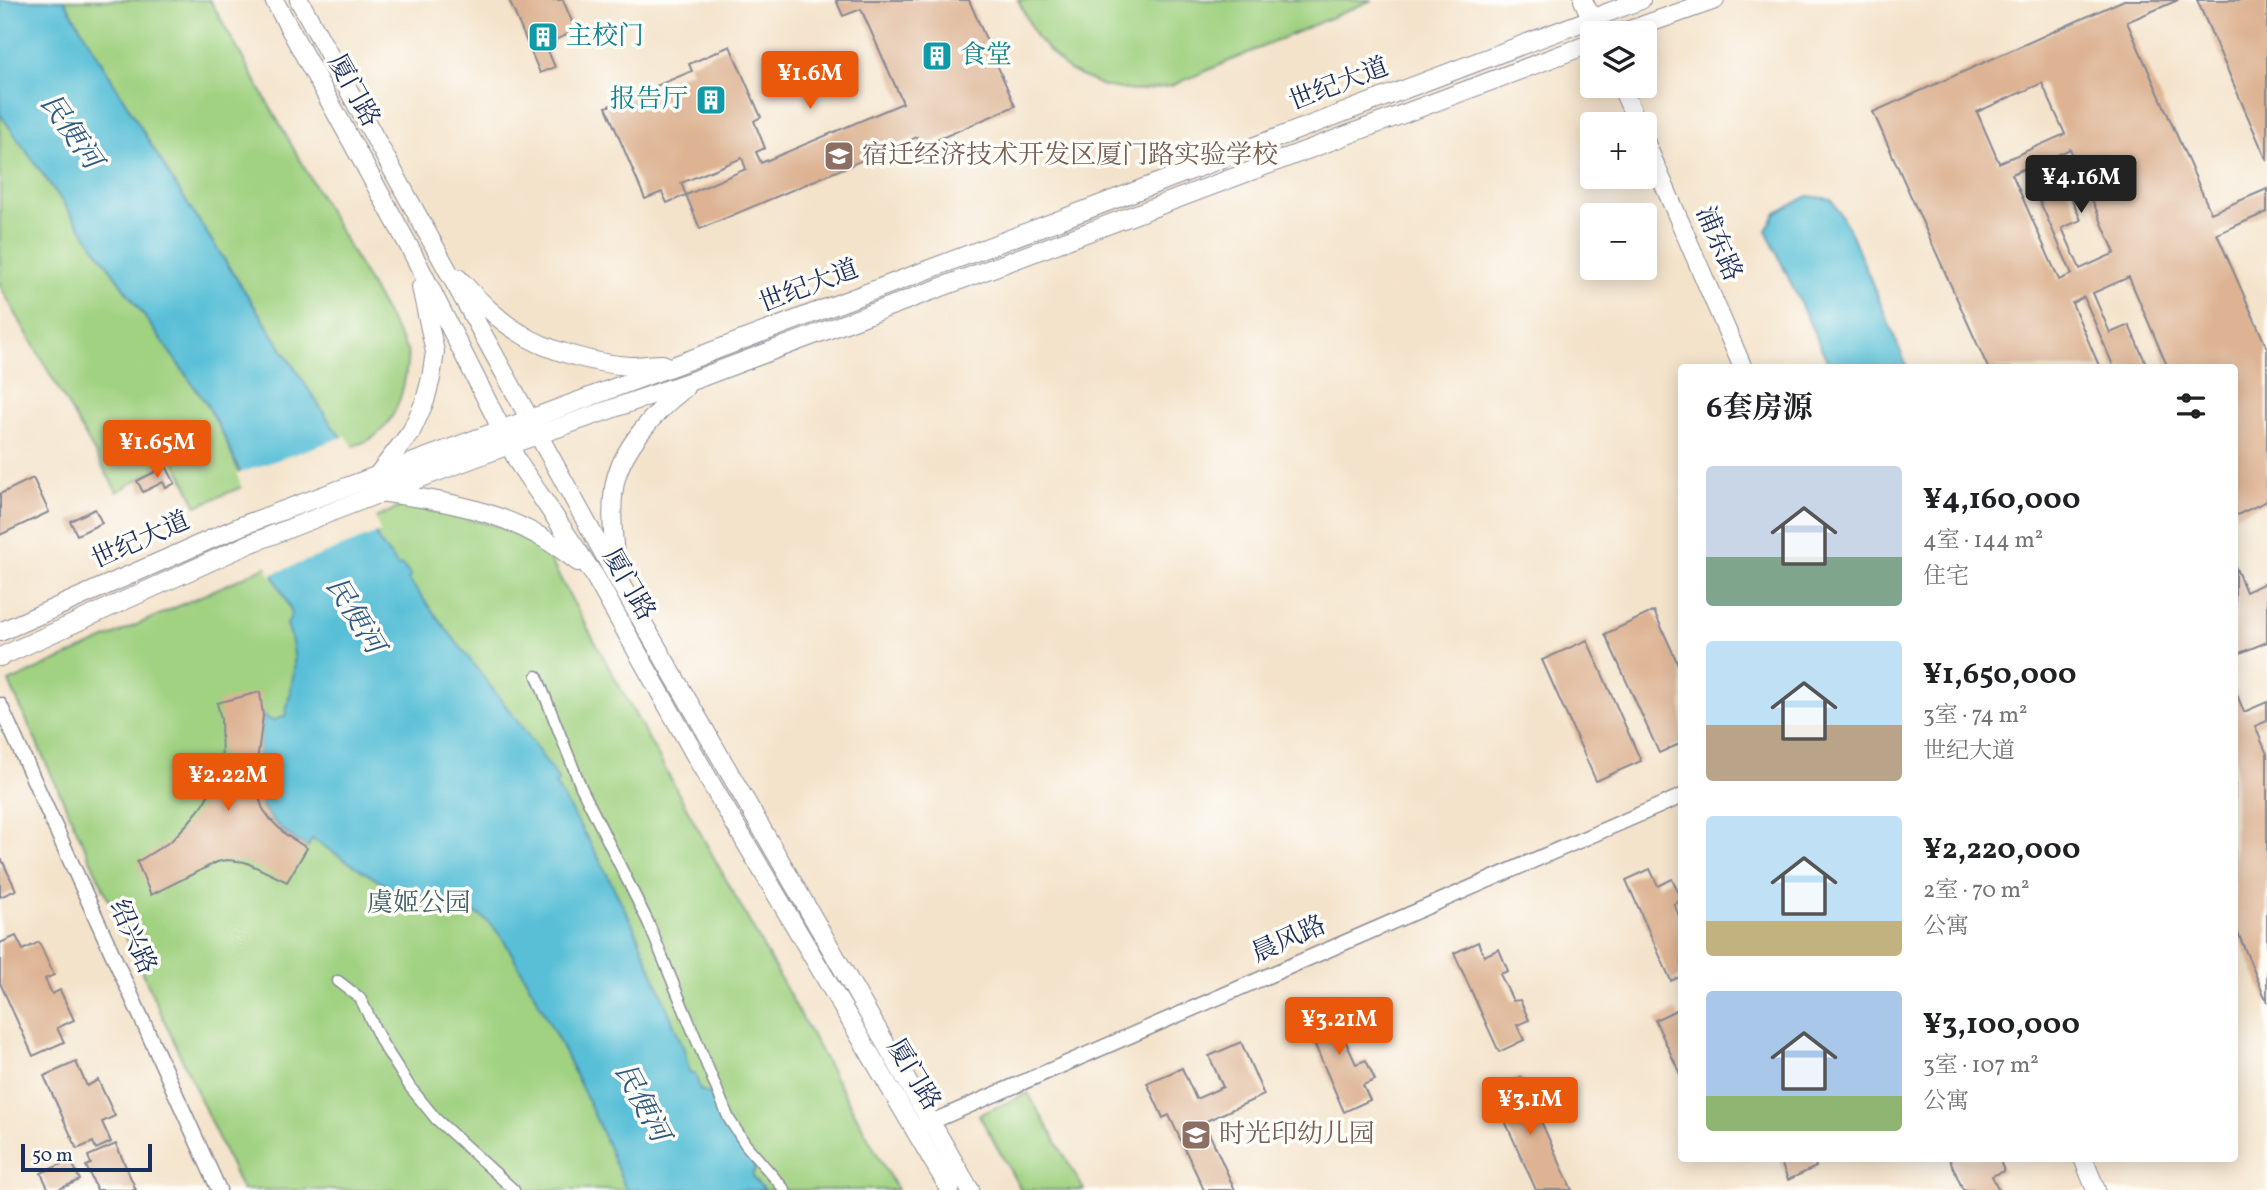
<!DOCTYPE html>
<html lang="zh">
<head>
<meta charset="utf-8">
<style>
	:root { --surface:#fff; --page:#f2f2f2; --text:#202124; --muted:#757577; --accent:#ea580c }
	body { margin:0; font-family:Vollkorn,"Noto Serif SC",serif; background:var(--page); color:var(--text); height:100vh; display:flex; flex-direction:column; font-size:26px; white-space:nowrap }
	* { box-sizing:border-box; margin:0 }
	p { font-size:23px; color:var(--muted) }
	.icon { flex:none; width:38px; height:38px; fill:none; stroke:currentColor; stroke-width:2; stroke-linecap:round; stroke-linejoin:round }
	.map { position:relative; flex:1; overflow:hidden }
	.drawer { position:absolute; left:1678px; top:364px; width:560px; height:798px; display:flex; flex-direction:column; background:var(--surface); border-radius:7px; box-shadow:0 4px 18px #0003 }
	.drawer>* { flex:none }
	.tools { position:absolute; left:1580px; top:21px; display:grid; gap:14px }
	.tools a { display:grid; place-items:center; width:77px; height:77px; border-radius:7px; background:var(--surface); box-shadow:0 4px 18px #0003; font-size:35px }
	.scale { position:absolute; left:21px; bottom:18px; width:131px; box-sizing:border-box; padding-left:7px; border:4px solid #1b2f5e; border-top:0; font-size:19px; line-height:24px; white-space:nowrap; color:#1b2f5e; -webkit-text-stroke:5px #fdfcf7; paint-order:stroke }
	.price { position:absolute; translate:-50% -60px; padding:0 16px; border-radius:7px; background:var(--accent); color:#fff; font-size:23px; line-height:46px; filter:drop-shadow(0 2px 4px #0008) }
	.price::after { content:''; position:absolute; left:50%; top:42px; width:21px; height:16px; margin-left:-10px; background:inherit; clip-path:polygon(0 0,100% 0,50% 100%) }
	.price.on { background:#222; color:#fff }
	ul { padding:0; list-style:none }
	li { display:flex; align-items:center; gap:21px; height:175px; padding:0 28px }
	li span { display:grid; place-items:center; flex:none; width:196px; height:140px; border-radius:7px; color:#555 }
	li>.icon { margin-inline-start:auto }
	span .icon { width:84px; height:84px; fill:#fffc; stroke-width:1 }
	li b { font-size:30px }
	h2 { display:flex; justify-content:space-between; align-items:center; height:84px; padding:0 28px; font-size:30px }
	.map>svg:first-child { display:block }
	.green { fill:#a1d282; stroke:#5e8070; stroke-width:2 }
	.water { fill:#59bfd7; stroke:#3a779a; stroke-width:2 }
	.pier { fill:#f4e3cb }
	.building { fill:#ddb393; fill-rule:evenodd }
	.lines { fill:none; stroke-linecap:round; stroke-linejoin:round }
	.pedestrian-casing { stroke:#888994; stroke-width:13 }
	.minor-casing { stroke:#888994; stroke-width:17 }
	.tertiary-casing { stroke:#888994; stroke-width:20 }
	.pedestrian { stroke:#fff; stroke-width:10 }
	.minor { stroke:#fff; stroke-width:14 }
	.tertiary { stroke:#fff; stroke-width:18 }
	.labels { text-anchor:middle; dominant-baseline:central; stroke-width:7; stroke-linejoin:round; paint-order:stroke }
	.culture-label { font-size:26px; fill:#0d838f; stroke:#fdfcf7; text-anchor:start }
	.street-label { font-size:26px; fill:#1b2f5e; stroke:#fdfcf7 }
	.education-label { font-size:26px; fill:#785e54; stroke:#fdfcf7; text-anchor:start }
	.park-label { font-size:26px; fill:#436069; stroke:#fdfcf7 }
	.water-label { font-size:28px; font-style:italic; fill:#2e5a82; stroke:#fdfcf7 }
</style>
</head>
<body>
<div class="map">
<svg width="2267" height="1190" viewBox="0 0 2267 1190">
	<rect width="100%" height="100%" fill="#fdfcf7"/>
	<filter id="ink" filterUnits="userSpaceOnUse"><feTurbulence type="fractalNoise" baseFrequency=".0143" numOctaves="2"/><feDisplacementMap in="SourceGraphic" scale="14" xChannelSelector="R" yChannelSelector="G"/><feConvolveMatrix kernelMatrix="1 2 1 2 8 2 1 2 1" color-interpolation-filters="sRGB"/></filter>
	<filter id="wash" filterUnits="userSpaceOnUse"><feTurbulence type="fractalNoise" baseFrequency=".00686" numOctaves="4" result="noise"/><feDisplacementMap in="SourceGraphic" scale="28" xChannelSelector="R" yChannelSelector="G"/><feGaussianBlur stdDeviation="1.57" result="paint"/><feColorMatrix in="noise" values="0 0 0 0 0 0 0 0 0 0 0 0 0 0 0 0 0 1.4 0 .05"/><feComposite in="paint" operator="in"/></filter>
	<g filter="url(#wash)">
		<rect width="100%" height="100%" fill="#f4e3cb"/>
		<g class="green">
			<path d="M 64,0 L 210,0 L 408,352 C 406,381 400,417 375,436 C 368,442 358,444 350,447 L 333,427 L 171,178 Z"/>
			<polygon points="1018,0 1372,0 1171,86 1134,91 1103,86 1068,70 1036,37"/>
			<polygon points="0,114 206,403 225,438 244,486 197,506 174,459 117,492 0,286"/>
			<polygon points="404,505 499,526 545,551 897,1190 242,1190 9,682"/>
			<polygon points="1028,1093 1084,1190 1021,1190 979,1115"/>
		</g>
		<g class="water">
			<path d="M 0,0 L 64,0 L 171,178 L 333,427 L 350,447 L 378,540 L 399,567 L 402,565 L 411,576 L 408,579 L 525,731 L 559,781 L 555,784 L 596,853 L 634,927 L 684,1049 L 690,1073 L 695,1073 L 700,1090 L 710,1094 L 732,1138 L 757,1168 L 753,1172 L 753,1178 L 765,1190 L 626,1190 C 598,1119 564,1048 527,981 C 516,962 505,937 488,922 C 461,898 430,903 398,893 L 312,839 L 307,848 C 242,806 254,784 263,716 L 273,721 L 285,716 C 293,679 300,662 287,624 L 291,616 L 291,610 L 275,579 L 240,472 L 225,438 L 206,403 L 0,114 Z"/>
			<polygon points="1808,196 1831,199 1850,230 1907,367 1830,367 1766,230 1776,213"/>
		</g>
		<polygon class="pier" points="346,436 353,446 380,532 270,575 237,474"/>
		<g id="blocks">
			<g class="building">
				<polygon points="509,0 563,0 576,31 545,44 555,67 540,73"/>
				<polygon points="836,0 969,0 1015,106 921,147 917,137 700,229 686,195 746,169 742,158 681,183 686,195 667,203 662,192 645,199 606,107 692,71 689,64 730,46 761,117 754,121 765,148 756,152 761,163 903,103 861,9 843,16"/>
				<path d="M 2124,0 L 2178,0 L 2127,22 L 2211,213 L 2267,189 L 2267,212 L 2217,234 L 2267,348 L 2267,501 L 2235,516 L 2235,368 L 2168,368 L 2129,277 L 2093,293 L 2110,333 L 2129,325 L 2148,368 L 2114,368 L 2084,297 L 2072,303 L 2100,368 L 1988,368 L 1873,112 ZM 2042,83 L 2065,134 L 1999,163 L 1977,112 ZM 2070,149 L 2115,253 L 2080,269 L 2062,228 L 2081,220 L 2053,157 ZM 2025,168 L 2072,274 L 2059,280 L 2012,174 Z"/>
				<polygon points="2197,0 2267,0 2267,161"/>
				<polygon points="166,466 175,483 166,488 163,482 143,492 137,481"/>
				<polygon points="33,478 49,512 0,535 0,494"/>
				<polygon points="95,509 102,523 77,535 70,521"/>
				<polygon points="2235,566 2246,592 2267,582 2267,642 2235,655"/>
				<polygon points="1654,611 1682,673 1682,743 1659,753 1605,634"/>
				<polygon points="1587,640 1641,761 1596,781 1542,660"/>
				<polygon points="2235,690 2244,712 2267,702 2267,721 2255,726 2267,754 2267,1002 2235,926"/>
				<polygon points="260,692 263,716 254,784 263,809 271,820 285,834 307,848 287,882 245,862 227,860 217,862 151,895 137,862 171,841 188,823 203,805 222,768 221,719 217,703"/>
				<polygon points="2,860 16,890 0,897 0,861"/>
				<polygon points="1650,869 1658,886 1672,879 1682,900 1674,904 1682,923 1682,976 1671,981 1626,880"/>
				<polygon points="16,936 23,950 39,942 54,975 45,979 52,994 60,990 74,1020 57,1028 64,1042 33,1056 0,983 0,943"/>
				<polygon points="1478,942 1484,956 1499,949 1508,971 1500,974 1513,1001 1520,1000 1529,1020 1517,1025 1524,1040 1499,1052 1454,953"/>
				<polygon points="1325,1005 1330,1017 1343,1012 1352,1032 1343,1036 1356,1064 1366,1060 1375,1080 1363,1085 1370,1100 1344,1112 1302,1015"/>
				<polygon points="1676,1010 1682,1022 1682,1078 1655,1020"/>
				<polygon points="1241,1042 1264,1095 1204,1122 1235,1190 1204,1190 1169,1115 1163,1118 1147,1083 1182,1068 1196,1099 1223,1087 1209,1056"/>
				<polygon points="76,1062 87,1086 98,1080 115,1116 102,1122 111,1142 96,1149 93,1142 77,1149 44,1076"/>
				<polygon points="1521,1077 1572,1190 1536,1190 1491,1090"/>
				<polygon points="116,1144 136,1190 97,1190 86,1166 91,1164 88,1156"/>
				<polygon points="1779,1158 1813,1158 1816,1167 1788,1180"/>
				<polygon points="1949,1158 1999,1158 2004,1171 1992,1176 1999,1190 1963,1190"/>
				<polygon points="71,1160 80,1180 57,1190 49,1190 41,1173"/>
			</g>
		</g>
	</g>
	<g filter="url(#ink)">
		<use href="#blocks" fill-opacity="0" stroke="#888994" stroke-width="2"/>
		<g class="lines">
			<g class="pedestrian-casing">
				<g id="pedestrian">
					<polyline points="537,676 581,787 648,922 729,1119 746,1145 785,1190"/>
					<polyline points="338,981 360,998 382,1043 410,1087 436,1119 514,1190"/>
				</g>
			</g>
			<g class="minor-casing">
				<g id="minor">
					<polyline points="0,705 219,1190"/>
					<polyline points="922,1126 1682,796"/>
				</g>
			</g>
			<g class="tertiary-casing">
				<g id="tertiary">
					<polyline points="274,0 411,250 519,464 594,575 713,787 950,1190"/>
					<polyline points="299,0 616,576 970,1190"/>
					<polyline points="1583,0 1598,33"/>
					<polyline points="1621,33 1715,0"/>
					<polyline points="1621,86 1638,124"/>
					<polyline points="1645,141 1743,368"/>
					<path d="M 458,278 C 477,298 496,319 520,333 C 547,351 597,364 630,366 C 641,366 652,364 663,364"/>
					<polyline points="379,473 411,432 425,401 431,378 435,352 421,287"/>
					<path d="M 386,493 C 457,502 520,515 578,562"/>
					<path d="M 616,569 C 614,542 610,515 614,488 C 619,450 657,410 685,388"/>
					<polyline points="0,632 241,526 684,362 1641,0"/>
					<polyline points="0,657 249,544 370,497 509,445 694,380 1592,43"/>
					<polyline points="2083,1158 2096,1190"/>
				</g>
			</g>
			<use href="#pedestrian" class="pedestrian"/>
			<use href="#minor" class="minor"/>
			<use href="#tertiary" class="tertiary"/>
		</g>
	</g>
	<defs>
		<g id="building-square" transform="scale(1.575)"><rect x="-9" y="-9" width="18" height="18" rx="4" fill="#0f9aa8" stroke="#fdfcf7"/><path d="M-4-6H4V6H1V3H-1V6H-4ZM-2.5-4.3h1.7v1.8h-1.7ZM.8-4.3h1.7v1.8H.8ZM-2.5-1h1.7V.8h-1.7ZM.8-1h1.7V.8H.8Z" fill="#fff"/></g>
		<g id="school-square" transform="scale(1.575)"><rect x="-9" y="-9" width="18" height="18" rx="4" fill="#8d6e63" stroke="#fdfcf7"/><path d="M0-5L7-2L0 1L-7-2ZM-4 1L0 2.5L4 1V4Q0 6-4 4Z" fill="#fff"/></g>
	</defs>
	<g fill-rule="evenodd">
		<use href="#building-square" x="543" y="37"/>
		<use href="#building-square" x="937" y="56"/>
		<use href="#building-square" x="711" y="100"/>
		<use href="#school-square" x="839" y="156"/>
		<use href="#school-square" x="1196" y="1135"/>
	</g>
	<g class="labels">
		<g class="culture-label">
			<text x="566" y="37">主校门</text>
			<text x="960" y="56">食堂</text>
			<text x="688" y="100" text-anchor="end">报告厅</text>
		</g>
		<g class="street-label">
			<text transform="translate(1339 85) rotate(-21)">世纪大道</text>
			<text transform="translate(353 91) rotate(61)">厦门路</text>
			<text transform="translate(1718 244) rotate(67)">浦东路</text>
			<text transform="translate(809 287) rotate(-21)">世纪大道</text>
			<text transform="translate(141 541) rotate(-24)">世纪大道</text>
			<text transform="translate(628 585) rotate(60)">厦门路</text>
			<text transform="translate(132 937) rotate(66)">绍兴路</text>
			<text transform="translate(1289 940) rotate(-24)">晨风路</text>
			<text transform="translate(913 1075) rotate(59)">厦门路</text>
		</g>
		<g class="education-label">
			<text x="862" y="156">宿迁经济技术开发区厦门路实验学校</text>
			<text x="1219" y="1135">时光印幼儿园</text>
		</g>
		<g class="park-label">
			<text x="419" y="904">虞姬公园</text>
		</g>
		<g class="water-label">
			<text transform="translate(70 132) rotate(55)">民便河</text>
			<text transform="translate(354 616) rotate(58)">民便河</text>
			<text transform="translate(641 1103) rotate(62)">民便河</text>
		</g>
	</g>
</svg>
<div class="tools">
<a><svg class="icon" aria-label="layers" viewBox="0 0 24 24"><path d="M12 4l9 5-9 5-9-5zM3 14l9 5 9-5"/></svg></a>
<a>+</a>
<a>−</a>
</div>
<div class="scale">50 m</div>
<b class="price" style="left:810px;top:111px">¥1.6M</b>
<b class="price on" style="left:2081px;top:215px">¥4.16M</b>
<b class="price" style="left:157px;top:480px">¥1.65M</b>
<b class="price" style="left:228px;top:813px">¥2.22M</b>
<b class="price" style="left:1339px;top:1057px">¥3.21M</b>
<b class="price" style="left:1530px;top:1137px">¥3.1M</b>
<section class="drawer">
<h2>6套房源<svg class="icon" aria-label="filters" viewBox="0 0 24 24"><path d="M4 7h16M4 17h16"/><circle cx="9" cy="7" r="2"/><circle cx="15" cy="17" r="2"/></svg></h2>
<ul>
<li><span style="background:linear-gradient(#c9d6e8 65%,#7fa58c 0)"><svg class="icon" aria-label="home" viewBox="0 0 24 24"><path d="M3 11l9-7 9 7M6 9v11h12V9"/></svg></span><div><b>¥4,160,000</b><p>4室 · 144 m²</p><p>住宅</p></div></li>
<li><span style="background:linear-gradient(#bfe0f5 60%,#b9a48a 0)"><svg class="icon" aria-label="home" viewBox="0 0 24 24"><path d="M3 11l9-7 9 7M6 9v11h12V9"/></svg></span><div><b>¥1,650,000</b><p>3室 · 74 m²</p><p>世纪大道</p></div></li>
<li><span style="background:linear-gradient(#bfe0f5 75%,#c2b280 0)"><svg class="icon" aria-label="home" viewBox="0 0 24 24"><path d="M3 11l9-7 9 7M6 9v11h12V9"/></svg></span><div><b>¥2,220,000</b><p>2室 · 70 m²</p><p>公寓</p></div></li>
<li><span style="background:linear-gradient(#a9c7e8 75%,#8fb573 0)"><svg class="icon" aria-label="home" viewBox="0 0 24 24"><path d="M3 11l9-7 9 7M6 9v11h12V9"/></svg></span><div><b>¥3,100,000</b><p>3室 · 107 m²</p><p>公寓</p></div></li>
</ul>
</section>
</div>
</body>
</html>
